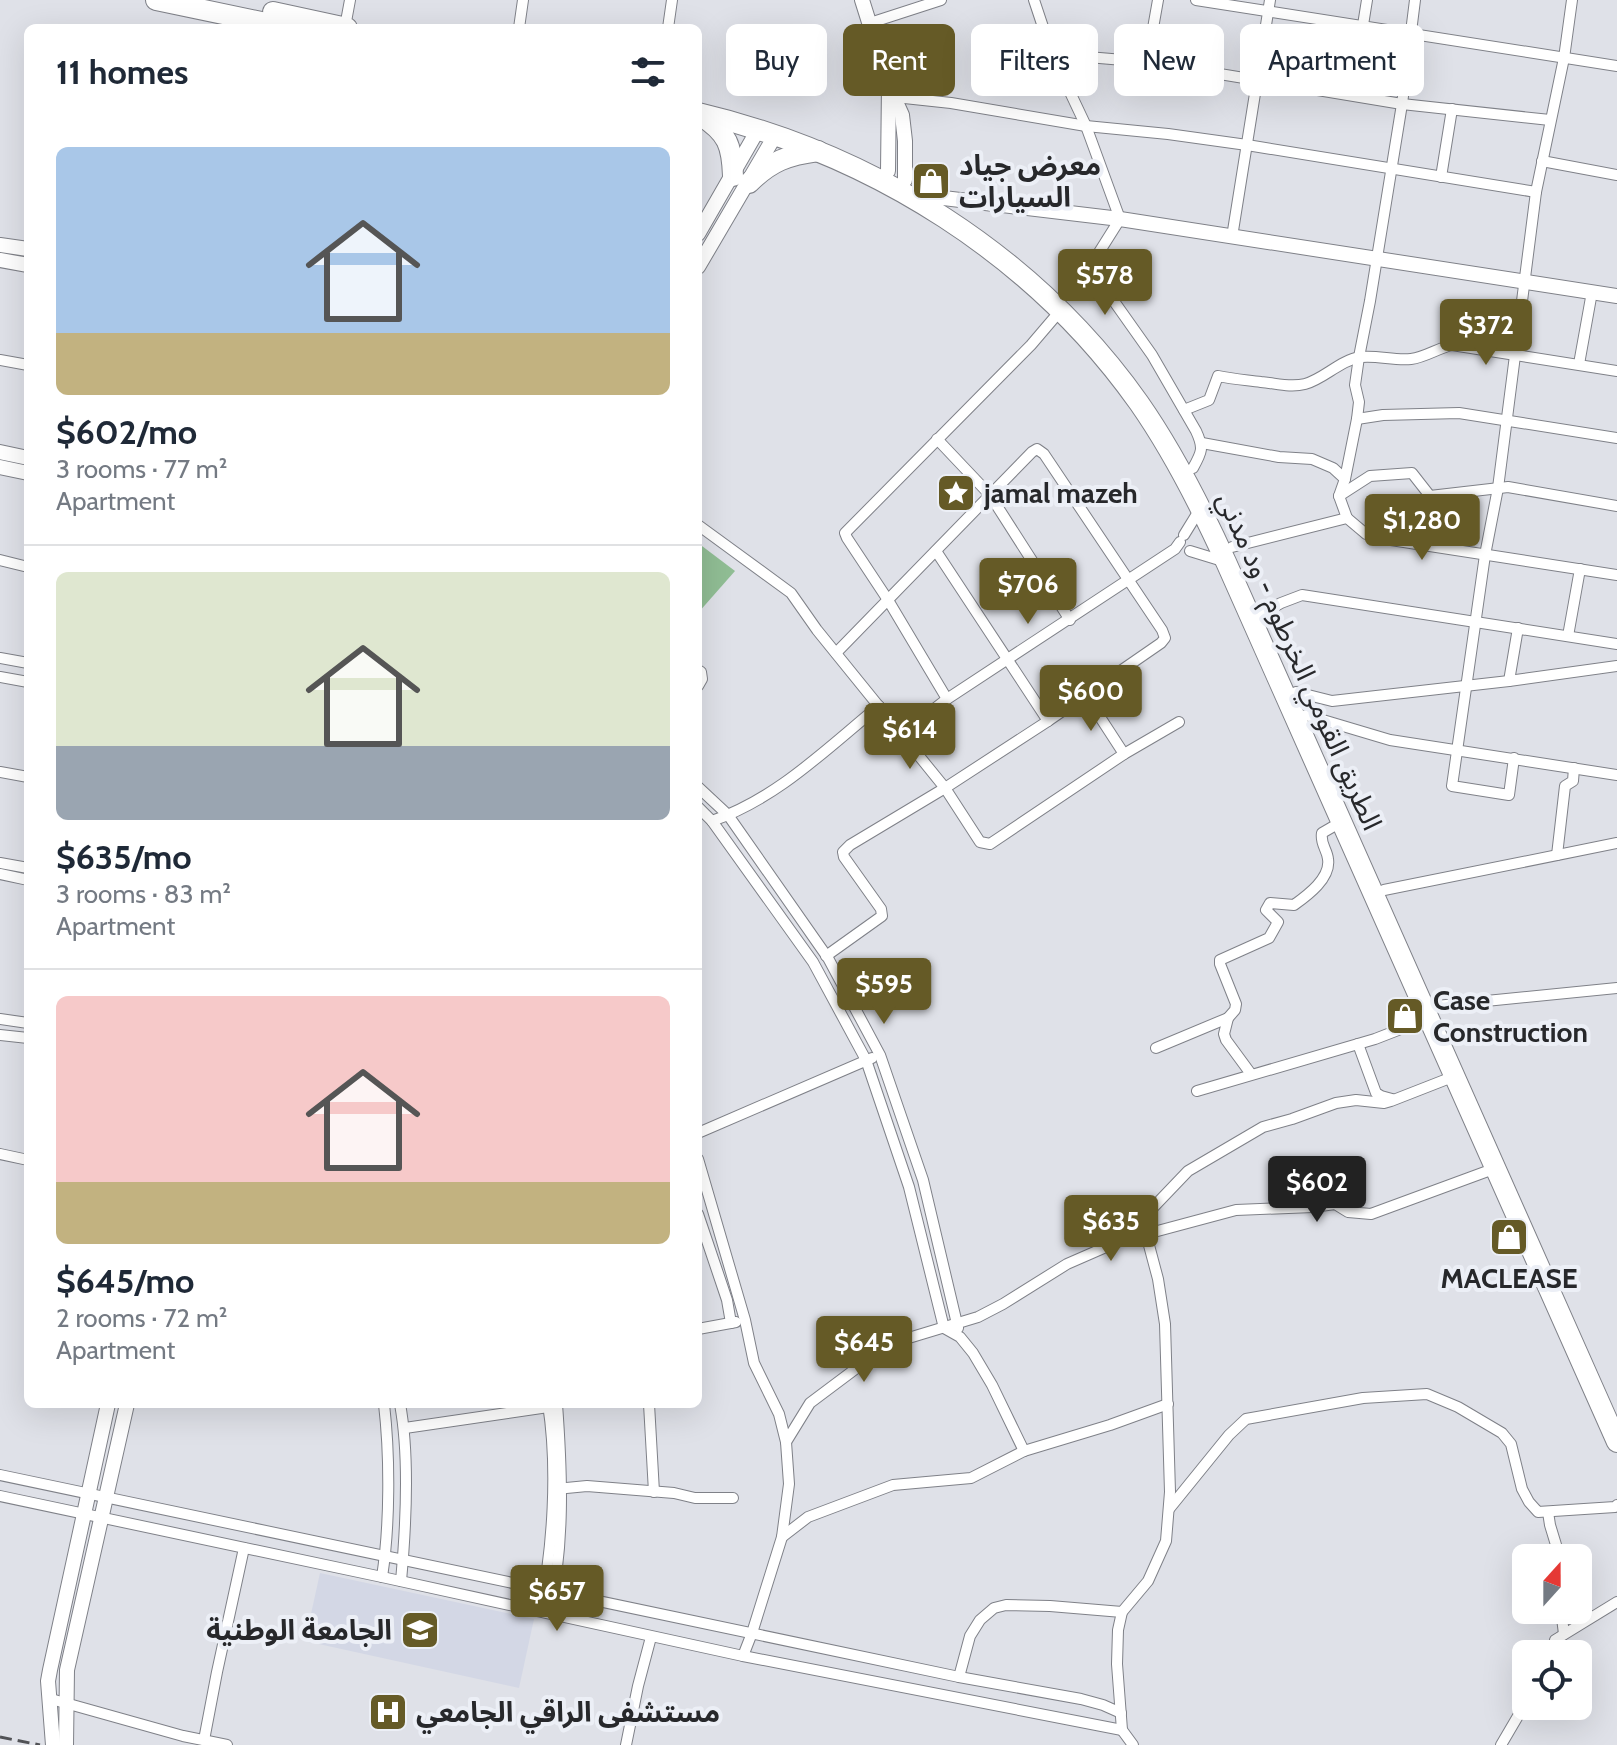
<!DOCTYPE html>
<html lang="en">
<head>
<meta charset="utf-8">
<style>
	:root { --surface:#fff; --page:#f6f6f7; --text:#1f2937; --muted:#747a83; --line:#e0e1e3; --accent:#655a26 }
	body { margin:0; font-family:Cabin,"Noto Sans Arabic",sans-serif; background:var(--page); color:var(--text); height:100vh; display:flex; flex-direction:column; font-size:30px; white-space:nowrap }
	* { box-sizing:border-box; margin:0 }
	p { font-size:26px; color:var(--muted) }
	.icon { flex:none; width:44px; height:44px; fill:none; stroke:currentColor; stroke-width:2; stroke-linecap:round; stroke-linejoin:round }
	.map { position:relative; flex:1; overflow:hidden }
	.side { position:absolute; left:24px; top:24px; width:678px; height:1384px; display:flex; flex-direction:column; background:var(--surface); border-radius:12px; box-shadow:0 8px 32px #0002 }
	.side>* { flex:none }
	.banner { position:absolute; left:726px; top:24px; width:760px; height:72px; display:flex; gap:16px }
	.needle { width:52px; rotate:21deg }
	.fabs { position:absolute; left:1512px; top:1544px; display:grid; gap:16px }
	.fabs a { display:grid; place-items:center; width:80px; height:80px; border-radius:12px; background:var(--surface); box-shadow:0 8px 32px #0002; font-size:40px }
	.price { position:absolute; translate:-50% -68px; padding:0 18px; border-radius:8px; background:var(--accent); color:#fff; font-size:26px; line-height:52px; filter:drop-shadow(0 2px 4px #0008) }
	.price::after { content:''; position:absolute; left:50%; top:48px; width:24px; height:18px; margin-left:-12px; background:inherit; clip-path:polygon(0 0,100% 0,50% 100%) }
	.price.selected { background:#222; color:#fff }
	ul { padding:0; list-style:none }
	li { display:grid; align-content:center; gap:16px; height:424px; padding:0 32px }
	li+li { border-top:2px solid var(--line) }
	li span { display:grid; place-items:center; height:248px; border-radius:12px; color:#555 }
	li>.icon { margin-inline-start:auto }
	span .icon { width:144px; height:144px; fill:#fffc; stroke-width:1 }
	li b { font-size:34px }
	h2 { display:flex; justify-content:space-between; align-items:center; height:96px; padding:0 32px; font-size:34px }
	.chip { padding:0 28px; border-radius:12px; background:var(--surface); box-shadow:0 8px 32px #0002; font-size:28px; line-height:72px }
	.chip.selected { background:var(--accent); color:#fff }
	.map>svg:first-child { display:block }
	.built { fill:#d3d7e5 }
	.green { fill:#90bd94 }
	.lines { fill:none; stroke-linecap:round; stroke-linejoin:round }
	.street-casing { stroke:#7f8188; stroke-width:12 }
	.secondary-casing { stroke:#7f8188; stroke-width:16 }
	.highway-casing { stroke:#7f8188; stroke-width:22 }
	.street { stroke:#fff; stroke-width:10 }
	.secondary { stroke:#fff; stroke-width:14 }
	.highway { stroke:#fff; stroke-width:20 }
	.rail { stroke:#515256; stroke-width:3; stroke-dasharray:12 6; stroke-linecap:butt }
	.labels { text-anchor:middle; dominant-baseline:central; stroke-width:8; stroke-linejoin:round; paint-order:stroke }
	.poi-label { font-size:28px; font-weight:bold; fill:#27282b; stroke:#eceff6; text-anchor:start }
	.street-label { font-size:28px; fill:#27282b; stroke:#eceff6 }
</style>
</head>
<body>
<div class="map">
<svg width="1617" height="1745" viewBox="0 0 1617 1745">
	<rect width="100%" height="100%" fill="#dfe1e8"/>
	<polygon class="built" points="320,1573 534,1619 519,1688 305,1641"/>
	<polygon class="green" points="698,543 735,571 698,613"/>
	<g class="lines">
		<g class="street-casing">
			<g id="street">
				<path d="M 1034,0 L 1052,54 L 1086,126 L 1120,219 L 1098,254 L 1095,268 L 1106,290 L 1152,355 L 1196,431 C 1204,448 1202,452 1193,468"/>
				<polyline points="1196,0 1617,66"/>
				<polyline points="870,23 941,0"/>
				<polyline points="1363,25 1367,0"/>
				<polyline points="345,27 350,0"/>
				<polyline points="519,28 523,0"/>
				<polyline points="668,28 672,0"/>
				<polyline points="1052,54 1147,62 1402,104 1550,120"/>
				<polyline points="1147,62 1158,0"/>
				<polyline points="895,97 951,103 1086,126 1168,134 1247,145 1536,192"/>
				<polyline points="1542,161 1617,175"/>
				<polyline points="1441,177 1452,109"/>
				<polyline points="1232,237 1270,0"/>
				<polyline points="0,360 28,365"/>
				<polyline points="1579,364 1592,292"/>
				<path d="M 1184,410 L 1209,400 L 1218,376 C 1232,379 1246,380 1261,382 C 1275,383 1290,388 1305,384 C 1324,379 1340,360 1361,357 C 1377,355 1395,361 1411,359 C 1426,357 1438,348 1452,345 L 1617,371"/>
				<polyline points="1357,419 1383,415 1459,413 1617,438"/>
				<polyline points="937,439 990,495 1070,620"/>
				<polyline points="1202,443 1279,457 1312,459 1333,468 1345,479"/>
				<polyline points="1339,496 1370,476 1412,473 1430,496 1508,487 1617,506"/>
				<polyline points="1347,518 1339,496 1345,479 1357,419 1359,402 1355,385 1359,357 1370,301 1402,104 1415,0"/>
				<polyline points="698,525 791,593 817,630 945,788 980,842 990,844 1124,754 1179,722"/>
				<polyline points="1184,535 1200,509"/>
				<polyline points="1232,547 1347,518 1366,534 1391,540 1617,575"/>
				<polyline points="936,551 1048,721"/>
				<polyline points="1190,551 1226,562"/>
				<polyline points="0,560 28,567"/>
				<polyline points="1261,614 1281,603 1302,595 1617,644"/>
				<polyline points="1568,636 1580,569"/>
				<polyline points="0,658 28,663"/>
				<polyline points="698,670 701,672 702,679 698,686"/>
				<polyline points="0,677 28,682"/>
				<polyline points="1509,681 1518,628"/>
				<polyline points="1296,692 1332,701 1509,681 1617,666"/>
				<polyline points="1085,694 1124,754"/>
				<polyline points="947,699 888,600 847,538 845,533 1031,345 1060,311"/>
				<polyline points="1306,715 1390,740 1617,775"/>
				<polyline points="902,734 947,699 1175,549 1180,542"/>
				<polyline points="1514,758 1509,795 1452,786 1485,555 1498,488 1536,192 1564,58 1572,0"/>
				<polyline points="0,772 28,777"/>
				<polyline points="698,787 728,815 828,958 880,1055 923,1180 958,1328"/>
				<polyline points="698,807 712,821 813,962 866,1060 909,1187 944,1328 960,1337 973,1353 992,1385 1024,1451"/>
				<path d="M 712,821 C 778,798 826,749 879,706"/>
				<polyline points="1557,855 1565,786 1573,781 1574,768"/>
				<polyline points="0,863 28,868"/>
				<polyline points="0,874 28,880"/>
				<polyline points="1384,890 1617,843"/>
				<polyline points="826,956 882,916 881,909 844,857 843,852 850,845 945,788 1048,721 1161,643 1165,638 1162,630 1044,454 1037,449 1032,452 836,653"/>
				<polyline points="1436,1006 1617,988"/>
				<polyline points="1228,1018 1224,1034 1226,1040 1251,1074"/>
				<polyline points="0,1019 28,1023"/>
				<polyline points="0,1035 28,1038"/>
				<polyline points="1358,1044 1376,1093 1381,1096 1392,1099"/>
				<path d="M 1156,1048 L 1228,1018 L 1235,1010 L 1236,1004 L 1220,964 L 1220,960 L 1269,938 L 1278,922 L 1266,910 L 1270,903 L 1294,905 C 1308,895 1331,878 1328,859 C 1327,849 1320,844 1322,833 L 1341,822"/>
				<polyline points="1197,1091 1375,1039 1429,1018"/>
				<polyline points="698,1133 872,1058"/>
				<polyline points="0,1154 28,1160"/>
				<polyline points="698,1159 745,1320 754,1363 779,1414 786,1442 789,1484 782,1537 752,1633 743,1656"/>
				<polyline points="698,1214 727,1300 731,1323"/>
				<polyline points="1124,1240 1236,1210 1313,1207 1335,1204 1348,1212 1371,1214 1496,1168"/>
				<polyline points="698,1329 736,1322"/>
				<path d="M 400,1404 C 410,1458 406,1526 401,1581"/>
				<polyline points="649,1404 654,1492"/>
				<polyline points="405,1428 555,1406"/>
				<polyline points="786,1442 810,1403 870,1358 902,1340 978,1317 1003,1304 1067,1264 1122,1240 1188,1171 1263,1127 1292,1119 1336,1103 1356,1100 1384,1103 1391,1101 1455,1076"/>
				<polyline points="0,1475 959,1677 1081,1699 1103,1705 1121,1713"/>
				<polyline points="556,1489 587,1486 674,1493 695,1498 733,1498"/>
				<polyline points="0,1496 382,1577 743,1656 1122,1730"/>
				<polyline points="1169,1509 1229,1435 1246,1419 1363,1398 1427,1394 1458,1407 1502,1433 1511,1444 1522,1489 1529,1502 1538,1512 1615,1507 1617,1505"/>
				<polyline points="1548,1512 1550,1525 1560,1558"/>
				<polyline points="782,1537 808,1517 893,1485 971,1478 1024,1451 1110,1425 1168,1404"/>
				<path d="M 382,1577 C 390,1525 390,1456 384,1404"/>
				<polyline points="1561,1610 1564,1634"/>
				<path d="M 540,1611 C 553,1548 558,1468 548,1404"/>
				<path d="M 549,1613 C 565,1546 562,1472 557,1404"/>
				<polyline points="1559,1654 1563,1646 1555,1640 1617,1602"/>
				<polyline points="959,1677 970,1636 980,1620 994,1608 1006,1605 1050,1606 1122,1612"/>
				<polyline points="51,1699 183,1736 227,1745"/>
				<polyline points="204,1740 217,1672 244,1548"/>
				<polyline points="626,1745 638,1686 651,1637"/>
				<polyline points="1133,1745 1122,1730 1117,1664 1118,1630 1122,1612 1148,1581 1166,1541 1170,1492 1165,1324 1158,1279 1146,1234"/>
				<polyline points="1501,1745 1518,1716 1528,1706"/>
			</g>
		</g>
		<g class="secondary-casing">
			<g id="secondary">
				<polyline points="862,0 889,86 902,115 905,141 905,180"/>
				<polyline points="888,171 889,86"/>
				<polyline points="935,197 1120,219 1617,296"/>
				<polyline points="698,234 759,128"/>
				<polyline points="0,245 28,249"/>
				<polyline points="0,260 28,265"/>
				<polyline points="698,267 776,134"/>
				<polyline points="0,452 28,458"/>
				<polyline points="0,467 28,473"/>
				<polyline points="53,1745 48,1681 50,1670 108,1404"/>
				<polyline points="66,1745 67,1670 127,1404"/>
			</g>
		</g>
		<g class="highway-casing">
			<g id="highway">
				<polyline points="156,0 290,28"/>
				<polyline points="273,12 347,28"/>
				<path d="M 698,113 C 873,154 1034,255 1139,403 C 1174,453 1201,507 1226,562 L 1617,1442"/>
				<path d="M 701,116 C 728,133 732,146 733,176"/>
				<path d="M 749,183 C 771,161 788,155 818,151"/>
			</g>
		</g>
		<use href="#street" class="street"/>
		<use href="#secondary" class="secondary"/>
		<use href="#highway" class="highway"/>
		<polyline class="rail" points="0,1737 40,1745"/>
	</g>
	<defs>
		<g id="shop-square" transform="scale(2)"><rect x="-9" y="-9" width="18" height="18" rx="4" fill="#655a26" stroke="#eceff6"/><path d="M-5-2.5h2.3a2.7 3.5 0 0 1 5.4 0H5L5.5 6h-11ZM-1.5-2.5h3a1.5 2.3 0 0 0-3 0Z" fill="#fff"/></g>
		<g id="sight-square" transform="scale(2)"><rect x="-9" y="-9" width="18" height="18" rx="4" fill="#655a26" stroke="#eceff6"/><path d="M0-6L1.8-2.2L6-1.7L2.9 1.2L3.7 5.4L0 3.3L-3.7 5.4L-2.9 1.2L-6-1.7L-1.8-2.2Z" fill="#fff"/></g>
		<g id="university-square" transform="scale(2)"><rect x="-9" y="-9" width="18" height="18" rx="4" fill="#655a26" stroke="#eceff6"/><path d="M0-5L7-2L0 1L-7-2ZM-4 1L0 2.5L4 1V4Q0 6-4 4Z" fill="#fff"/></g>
		<g id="hospital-square" transform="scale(2)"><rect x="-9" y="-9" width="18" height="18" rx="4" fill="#655a26" stroke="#eceff6"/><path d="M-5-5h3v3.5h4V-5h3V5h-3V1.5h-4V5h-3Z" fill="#fff"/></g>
	</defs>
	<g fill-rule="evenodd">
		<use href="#shop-square" x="931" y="181"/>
		<use href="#sight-square" x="956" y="493"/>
		<use href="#shop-square" x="1405" y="1016"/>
		<use href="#shop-square" x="1509" y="1237"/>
		<use href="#university-square" x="420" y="1630"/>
		<use href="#hospital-square" x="388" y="1712"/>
	</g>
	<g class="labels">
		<g class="poi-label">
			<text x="959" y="165">معرض جياد<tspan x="959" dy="32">السيارات</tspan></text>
			<text x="984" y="493">jamal mazeh</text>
			<text x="1433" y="1000">Case<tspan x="1433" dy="32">Construction</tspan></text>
			<text x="1509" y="1278" text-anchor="middle">MACLEASE</text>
			<text x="392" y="1630" text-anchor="end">الجامعة الوطنية</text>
			<text x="416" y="1712">مستشفى الراقي الجامعي</text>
		</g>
		<g class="street-label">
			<text transform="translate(1300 661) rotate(66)">الطريق القومي الخرطوم - ود مدني</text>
		</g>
	</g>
</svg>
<div class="fabs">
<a><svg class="needle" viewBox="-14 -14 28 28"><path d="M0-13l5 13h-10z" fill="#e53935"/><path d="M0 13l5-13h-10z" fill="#747a83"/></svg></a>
<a><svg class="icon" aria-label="locate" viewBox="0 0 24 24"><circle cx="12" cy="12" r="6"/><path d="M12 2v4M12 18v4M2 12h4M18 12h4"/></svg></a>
</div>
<b class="price" style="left:1105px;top:317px">$578</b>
<b class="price" style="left:1486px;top:367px">$372</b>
<b class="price" style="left:1422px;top:562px">$1,280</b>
<b class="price" style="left:1028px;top:626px">$706</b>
<b class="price" style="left:1091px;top:733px">$600</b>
<b class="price" style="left:910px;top:771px">$614</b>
<b class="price" style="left:884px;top:1026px">$595</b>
<b class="price selected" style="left:1317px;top:1224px">$602</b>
<b class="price" style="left:1111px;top:1263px">$635</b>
<b class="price" style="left:864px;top:1384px">$645</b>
<b class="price" style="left:557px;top:1633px">$657</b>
<div class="banner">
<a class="chip">Buy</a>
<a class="chip selected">Rent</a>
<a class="chip">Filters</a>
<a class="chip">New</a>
<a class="chip">Apartment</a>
</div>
<section class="side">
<h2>11 homes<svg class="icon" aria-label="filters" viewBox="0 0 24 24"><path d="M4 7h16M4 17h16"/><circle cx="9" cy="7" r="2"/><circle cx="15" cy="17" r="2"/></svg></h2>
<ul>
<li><span style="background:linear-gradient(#a9c7e8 75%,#c2b280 0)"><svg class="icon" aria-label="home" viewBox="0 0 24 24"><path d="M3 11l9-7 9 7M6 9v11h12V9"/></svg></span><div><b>$602/mo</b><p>3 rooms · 77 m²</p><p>Apartment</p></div></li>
<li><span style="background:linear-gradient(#dfe7d0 70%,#9aa5b1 0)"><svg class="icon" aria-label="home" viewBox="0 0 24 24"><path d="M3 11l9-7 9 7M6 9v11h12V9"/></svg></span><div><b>$635/mo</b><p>3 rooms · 83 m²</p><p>Apartment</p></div></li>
<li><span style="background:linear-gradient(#f6c9c9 75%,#c2b280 0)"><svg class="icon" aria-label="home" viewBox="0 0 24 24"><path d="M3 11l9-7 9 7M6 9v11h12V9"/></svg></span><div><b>$645/mo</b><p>2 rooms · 72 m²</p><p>Apartment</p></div></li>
</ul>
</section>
</div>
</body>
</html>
